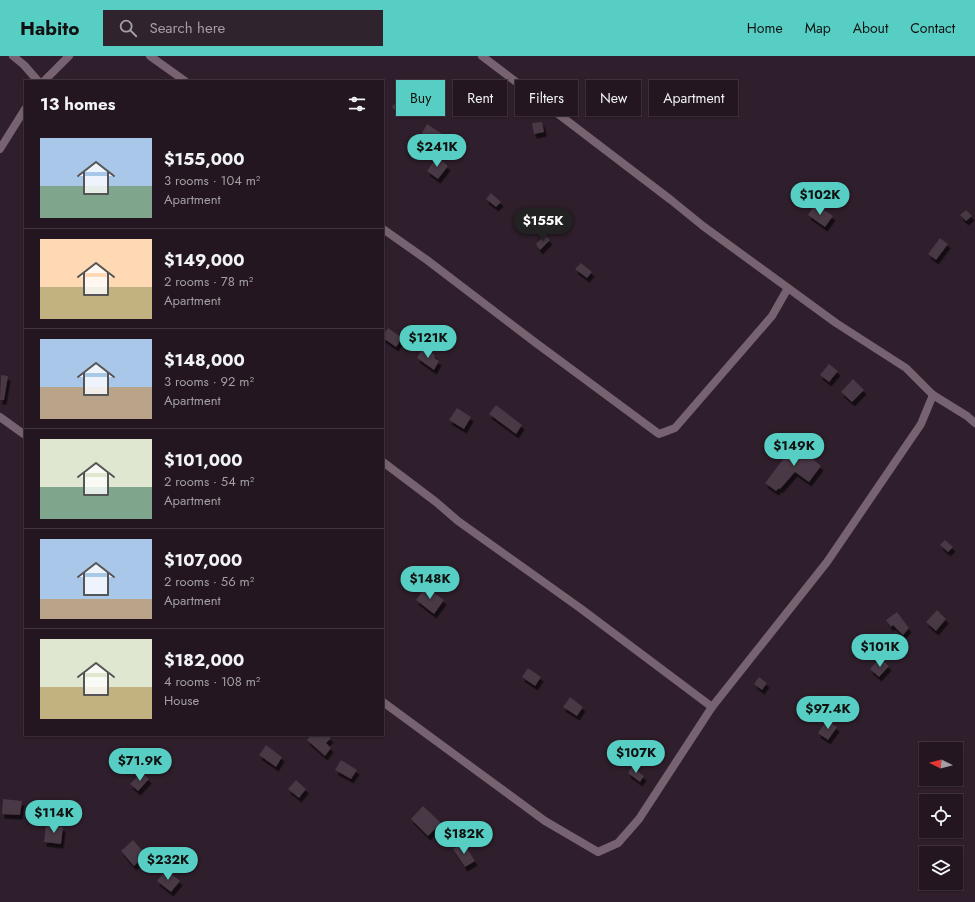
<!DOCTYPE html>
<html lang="en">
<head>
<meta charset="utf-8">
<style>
	:root { --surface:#231620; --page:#2f232d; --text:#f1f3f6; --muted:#a39fa5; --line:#40353e; --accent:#56cec3 }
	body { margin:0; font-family:Jost,sans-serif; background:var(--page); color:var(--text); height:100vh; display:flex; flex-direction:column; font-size:15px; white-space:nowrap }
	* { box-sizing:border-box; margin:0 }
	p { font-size:13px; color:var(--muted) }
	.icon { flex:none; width:22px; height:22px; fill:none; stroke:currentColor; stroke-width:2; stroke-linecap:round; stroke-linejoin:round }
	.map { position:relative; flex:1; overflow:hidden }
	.panel { position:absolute; left:24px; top:24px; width:360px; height:656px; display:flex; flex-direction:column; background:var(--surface); border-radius:0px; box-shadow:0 1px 3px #0004,0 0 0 1px var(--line) }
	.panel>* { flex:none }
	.banner { position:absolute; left:396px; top:24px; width:380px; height:36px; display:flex; gap:8px }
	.needle { width:26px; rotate:276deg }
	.buttons { position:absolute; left:919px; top:686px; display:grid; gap:8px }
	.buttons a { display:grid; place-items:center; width:44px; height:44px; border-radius:0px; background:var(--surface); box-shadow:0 1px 3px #0004,0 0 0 1px var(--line); font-size:20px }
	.price { position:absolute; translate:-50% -34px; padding:0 9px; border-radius:14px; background:var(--accent); color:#111; font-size:13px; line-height:26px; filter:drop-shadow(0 1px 2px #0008) }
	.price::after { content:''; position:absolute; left:50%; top:24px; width:12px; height:9px; margin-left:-6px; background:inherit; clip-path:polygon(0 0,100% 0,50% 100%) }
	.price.current { background:#222; color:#fff }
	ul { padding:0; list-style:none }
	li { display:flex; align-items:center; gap:12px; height:100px; padding:0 16px }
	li+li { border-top:1px solid var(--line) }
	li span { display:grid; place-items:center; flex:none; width:112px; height:80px; border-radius:0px; color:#555 }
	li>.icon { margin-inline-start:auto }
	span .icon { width:48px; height:48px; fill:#fffc; stroke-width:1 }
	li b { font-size:17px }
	h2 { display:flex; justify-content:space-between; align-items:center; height:48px; padding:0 16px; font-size:17px }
	.pill { padding:0 14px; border-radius:0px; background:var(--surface); box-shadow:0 1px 3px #0004,0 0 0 1px var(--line); font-size:14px; line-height:36px }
	.pill.current { background:var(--accent); color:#111 }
	header { display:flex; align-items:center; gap:24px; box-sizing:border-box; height:56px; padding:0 20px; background:var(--accent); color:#111 }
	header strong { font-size:19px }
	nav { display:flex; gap:22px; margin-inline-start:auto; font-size:14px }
	.search { width:280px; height:36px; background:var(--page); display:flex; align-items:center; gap:10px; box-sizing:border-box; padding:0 14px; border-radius:0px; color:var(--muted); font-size:15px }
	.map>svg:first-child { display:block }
	.building { fill:#493744; filter:url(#shadow) }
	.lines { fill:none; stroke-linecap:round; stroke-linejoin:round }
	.minor { stroke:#766270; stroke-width:8 }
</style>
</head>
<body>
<header>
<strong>Habito</strong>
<div class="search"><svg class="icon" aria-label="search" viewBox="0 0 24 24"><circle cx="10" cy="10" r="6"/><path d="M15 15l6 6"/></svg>Search here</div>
<nav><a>Home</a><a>Map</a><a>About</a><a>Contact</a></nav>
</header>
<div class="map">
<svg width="975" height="846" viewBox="0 0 975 846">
	<defs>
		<filter id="shadow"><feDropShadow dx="2.5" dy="4.5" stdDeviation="0" flood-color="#0009"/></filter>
	</defs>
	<rect width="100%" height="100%" fill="#2f1e2b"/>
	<g class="building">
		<polygon points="681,32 698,45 692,53 675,40"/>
		<polygon points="403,39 409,44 398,57 392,51"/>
		<polygon points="542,66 544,76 534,78 532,67"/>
		<polygon points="427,68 442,78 436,87 422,77"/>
		<polygon points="437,101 448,110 438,123 427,115"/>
		<polygon points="491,137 501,146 496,151 486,143"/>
		<polygon points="815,148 833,160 825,171 808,159"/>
		<polygon points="966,154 972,160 966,165 960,159"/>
		<polygon points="545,179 550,184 540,194 536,188"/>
		<polygon points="940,182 948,188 936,204 928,198"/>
		<polygon points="581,207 592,216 587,222 575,213"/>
		<polygon points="388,272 402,282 396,291 383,282 383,279"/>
		<polygon points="423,292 435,299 434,302 439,305 434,314 417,302"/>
		<polygon points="829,308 838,315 829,326 820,319"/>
		<polygon points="1,319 8,320 4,344 0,344"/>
		<polygon points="853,323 864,334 852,346 841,336"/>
		<polygon points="496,349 522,369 516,378 489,358"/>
		<polygon points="457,352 471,361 464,373 449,364"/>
		<polygon points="797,385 806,393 804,396 821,410 809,426 795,416 780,433 779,432 776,435 765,427"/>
		<polygon points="945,484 953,491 948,496 940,489"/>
		<polygon points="426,531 444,544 434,558 416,544"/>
		<polygon points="937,554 946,563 936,575 926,566"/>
		<polygon points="897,556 909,572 903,579 893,569 891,571 886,564"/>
		<polygon points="880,602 889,610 879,621 870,613"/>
		<polygon points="528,612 541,621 535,630 522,621"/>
		<polygon points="759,621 767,627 762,634 754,628"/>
		<polygon points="570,641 583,651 577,660 563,651"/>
		<polygon points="827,664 837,671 828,684 818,677"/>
		<polygon points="311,679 327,679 331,682 326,687 331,692 325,700 307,684"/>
		<polygon points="266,689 282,701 276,711 259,699"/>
		<polygon points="341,704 357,714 351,723 335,714"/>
		<polygon points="632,711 644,720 640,726 628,717"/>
		<polygon points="142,716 149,723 138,735 130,728"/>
		<polygon points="296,724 306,733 299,742 288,733"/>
		<polygon points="3,743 22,745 20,759 2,758"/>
		<polygon points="423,750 441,767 428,780 411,763"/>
		<polygon points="46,769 63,771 61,788 44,786"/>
		<polygon points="133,784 146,799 134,810 121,795"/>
		<polygon points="463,786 475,805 465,811 453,793"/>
		<polygon points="166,814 180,825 171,836 157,825"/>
	</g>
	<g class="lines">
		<g class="minor">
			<polyline points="13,0 24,9 38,25"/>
			<polyline points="150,0 185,25"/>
			<polyline points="482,0 671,144 703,170 836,267 906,312 933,339 967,360 975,367"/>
			<polyline points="44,25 69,0"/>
			<polyline points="0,93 25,53"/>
			<polyline points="383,173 427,204 536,287 659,378 675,372 772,260 788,232"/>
			<polyline points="0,361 25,379"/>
			<polyline points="383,406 436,446 458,465 580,552 712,651"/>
			<polyline points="383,646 545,765 598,796 618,787 639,763 712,651 827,506 921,368 933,339"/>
		</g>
	</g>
</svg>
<div class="buttons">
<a><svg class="needle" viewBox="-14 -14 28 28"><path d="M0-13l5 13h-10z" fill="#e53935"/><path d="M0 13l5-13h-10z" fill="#a39fa5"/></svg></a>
<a><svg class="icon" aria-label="locate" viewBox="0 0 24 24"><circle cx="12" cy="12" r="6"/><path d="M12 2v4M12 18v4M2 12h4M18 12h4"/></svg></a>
<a><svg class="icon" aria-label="layers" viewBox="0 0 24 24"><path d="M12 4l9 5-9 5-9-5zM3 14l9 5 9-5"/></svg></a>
</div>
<b class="price" style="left:437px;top:112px">$241K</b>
<b class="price" style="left:820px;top:160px">$102K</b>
<b class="price current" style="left:543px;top:186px">$155K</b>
<b class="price" style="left:428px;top:303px">$121K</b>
<b class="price" style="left:794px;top:411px">$149K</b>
<b class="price" style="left:430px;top:544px">$148K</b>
<b class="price" style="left:880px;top:612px">$101K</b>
<b class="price" style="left:828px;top:674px">$97.4K</b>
<b class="price" style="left:636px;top:718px">$107K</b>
<b class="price" style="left:140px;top:726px">$71.9K</b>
<b class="price" style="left:54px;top:778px">$114K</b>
<b class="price" style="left:464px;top:799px">$182K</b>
<b class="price" style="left:168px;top:825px">$232K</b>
<div class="banner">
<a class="pill current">Buy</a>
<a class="pill">Rent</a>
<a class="pill">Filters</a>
<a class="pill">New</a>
<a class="pill">Apartment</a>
</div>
<section class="panel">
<h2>13 homes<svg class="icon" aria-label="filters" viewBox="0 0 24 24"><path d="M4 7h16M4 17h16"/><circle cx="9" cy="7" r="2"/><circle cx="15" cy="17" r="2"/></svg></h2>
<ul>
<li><span style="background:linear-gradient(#a9c7e8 60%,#7fa58c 0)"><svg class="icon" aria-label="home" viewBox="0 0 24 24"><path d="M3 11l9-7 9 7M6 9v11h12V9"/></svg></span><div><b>$155,000</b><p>3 rooms · 104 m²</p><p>Apartment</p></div></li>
<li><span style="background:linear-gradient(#ffd9b3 60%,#c2b280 0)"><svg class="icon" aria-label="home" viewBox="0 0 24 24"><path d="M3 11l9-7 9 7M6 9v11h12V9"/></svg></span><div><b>$149,000</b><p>2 rooms · 78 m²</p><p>Apartment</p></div></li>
<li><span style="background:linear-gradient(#a9c7e8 60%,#b9a48a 0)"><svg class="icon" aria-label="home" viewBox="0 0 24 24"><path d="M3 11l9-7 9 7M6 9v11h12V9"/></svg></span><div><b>$148,000</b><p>3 rooms · 92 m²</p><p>Apartment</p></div></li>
<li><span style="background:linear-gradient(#dfe7d0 60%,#7fa58c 0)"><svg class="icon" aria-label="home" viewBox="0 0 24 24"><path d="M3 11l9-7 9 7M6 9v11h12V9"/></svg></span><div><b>$101,000</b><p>2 rooms · 54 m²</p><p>Apartment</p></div></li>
<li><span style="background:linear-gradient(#a9c7e8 75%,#b9a48a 0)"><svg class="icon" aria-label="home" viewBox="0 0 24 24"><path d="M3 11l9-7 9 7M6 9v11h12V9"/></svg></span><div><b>$107,000</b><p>2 rooms · 56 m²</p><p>Apartment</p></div></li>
<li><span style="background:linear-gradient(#dfe7d0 60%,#c2b280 0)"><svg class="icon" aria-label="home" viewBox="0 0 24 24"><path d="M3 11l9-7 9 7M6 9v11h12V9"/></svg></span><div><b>$182,000</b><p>4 rooms · 108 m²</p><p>House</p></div></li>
</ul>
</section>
</div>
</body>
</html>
